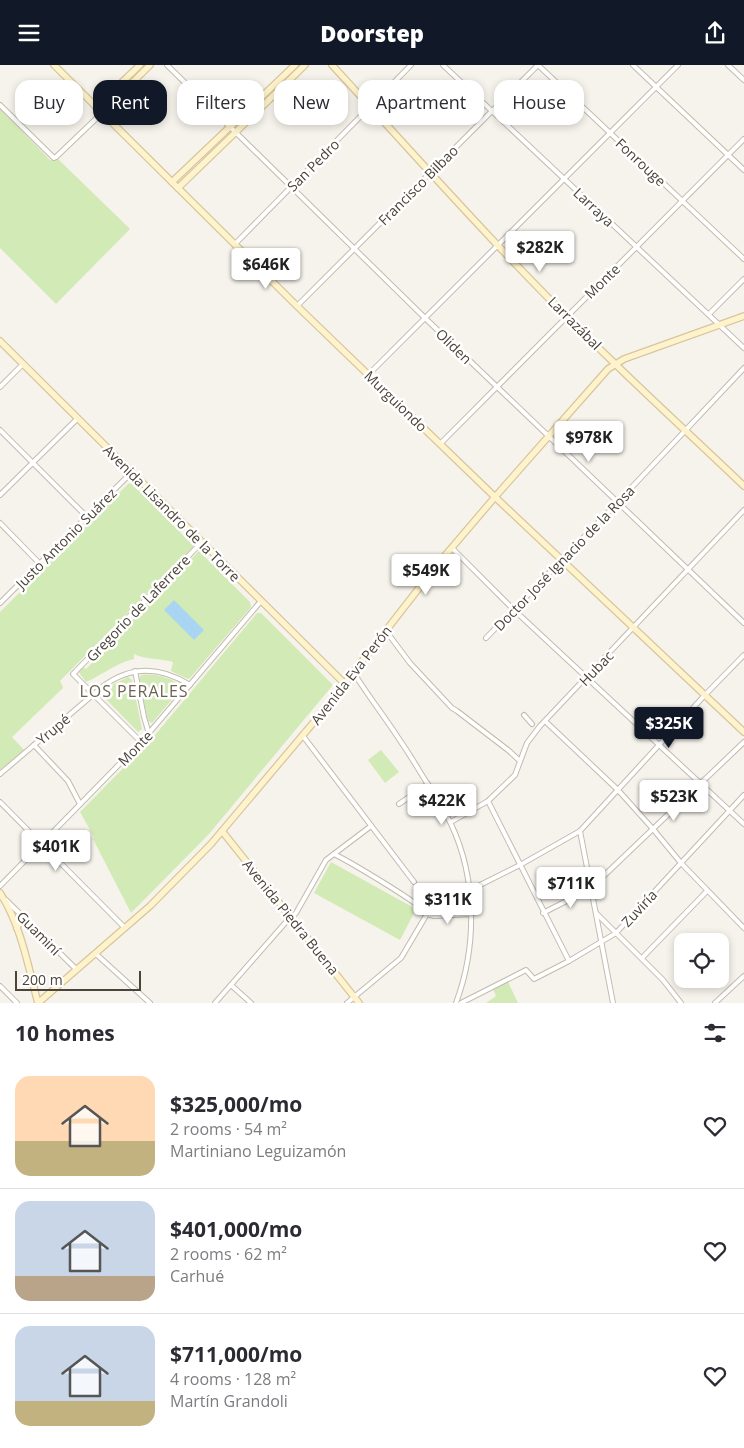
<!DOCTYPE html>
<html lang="en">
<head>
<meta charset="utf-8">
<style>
	:root { --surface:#fff; --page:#f7f7f7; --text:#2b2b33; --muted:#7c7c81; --line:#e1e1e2; --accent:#111827 }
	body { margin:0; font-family:"Open Sans",sans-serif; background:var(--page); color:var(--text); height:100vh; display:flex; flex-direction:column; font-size:19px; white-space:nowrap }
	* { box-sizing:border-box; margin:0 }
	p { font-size:16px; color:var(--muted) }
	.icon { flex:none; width:28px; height:28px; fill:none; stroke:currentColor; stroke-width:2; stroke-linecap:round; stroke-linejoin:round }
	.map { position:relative; height:938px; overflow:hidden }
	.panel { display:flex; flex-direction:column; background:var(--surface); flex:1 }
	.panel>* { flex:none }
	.top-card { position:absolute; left:15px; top:15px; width:715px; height:45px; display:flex; gap:10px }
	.tools { position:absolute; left:674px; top:868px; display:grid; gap:10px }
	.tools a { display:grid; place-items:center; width:55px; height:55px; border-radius:10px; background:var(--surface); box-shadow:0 2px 8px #0003; font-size:25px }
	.scale { position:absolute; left:15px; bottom:12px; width:126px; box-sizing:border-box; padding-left:5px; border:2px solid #4b4439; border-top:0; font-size:14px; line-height:18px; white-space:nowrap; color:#4b4439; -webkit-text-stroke:4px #fff; paint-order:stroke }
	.price { position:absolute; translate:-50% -42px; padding:0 11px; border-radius:5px; background:#fff; color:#222; font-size:16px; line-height:32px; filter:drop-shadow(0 1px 2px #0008) }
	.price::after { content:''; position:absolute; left:50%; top:30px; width:15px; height:11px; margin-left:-8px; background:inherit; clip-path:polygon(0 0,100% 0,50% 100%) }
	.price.selected { background:var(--accent); color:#fff }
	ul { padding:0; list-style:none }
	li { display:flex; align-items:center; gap:15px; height:125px; padding:0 15px }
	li+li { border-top:1px solid var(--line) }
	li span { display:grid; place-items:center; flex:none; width:140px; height:100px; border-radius:15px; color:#555 }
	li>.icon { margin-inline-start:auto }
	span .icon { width:60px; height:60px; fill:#fffc; stroke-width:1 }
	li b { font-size:21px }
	h2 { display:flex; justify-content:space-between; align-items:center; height:60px; padding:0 15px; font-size:21px }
	.tag { padding:0 18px; border-radius:15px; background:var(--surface); box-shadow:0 2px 8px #0003; font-size:18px; line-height:45px }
	.tag.selected { background:var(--accent); color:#fff }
	header { display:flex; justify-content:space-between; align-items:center; height:65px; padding:0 15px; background:var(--accent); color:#fff; font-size:22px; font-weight:800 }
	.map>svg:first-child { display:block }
	.green { fill:#d2eab5 }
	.water { fill:#a9d4f2 }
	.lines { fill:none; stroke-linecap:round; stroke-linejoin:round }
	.street-casing { stroke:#c2bbae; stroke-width:6 }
	.secondary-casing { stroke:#d6c79b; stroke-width:8 }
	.street { stroke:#fff; stroke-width:4 }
	.secondary { stroke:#fff3cd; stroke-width:5.5 }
	.labels { text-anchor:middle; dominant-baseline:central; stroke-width:5; stroke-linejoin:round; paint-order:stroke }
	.street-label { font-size:14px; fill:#4b4439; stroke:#fff }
	.quarter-label { font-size:16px; letter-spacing:1px; fill:#6e6250; stroke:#fff }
</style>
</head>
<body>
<header><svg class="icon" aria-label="menu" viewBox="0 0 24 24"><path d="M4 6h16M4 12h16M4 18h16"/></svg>Doorstep<svg class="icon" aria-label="share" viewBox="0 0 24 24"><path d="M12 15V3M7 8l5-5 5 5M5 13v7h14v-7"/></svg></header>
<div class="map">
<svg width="744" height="938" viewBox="0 0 744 938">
	<rect width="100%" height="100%" fill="#f6f3ec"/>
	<g class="green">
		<polygon points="0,43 50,95 55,96 58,94 130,164 56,239 0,183"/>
		<polygon points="131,418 194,481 60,616 62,620 63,623 12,672 24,685 0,705 0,547 128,419"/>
		<path d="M 199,486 L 250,537 L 251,542 L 190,613 L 188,614 L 171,606 L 173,597 C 160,593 146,595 134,589 L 134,594 C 116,598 102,610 86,617 L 78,606 L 83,602 L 86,604 L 107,583 L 104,580 L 107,577 L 110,579 L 128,561 L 126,558 L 129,555 L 131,555 Z"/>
		<polygon points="257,548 261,548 332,619 332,621 209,769 131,848 93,774 94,772 80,747 150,676"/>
		<path d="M 141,610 C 155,608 171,613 182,621 L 180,625 L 152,658 L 148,656 L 139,613 Z"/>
		<polygon points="128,612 132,615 142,664 138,667 102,630 104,624"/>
		<polygon points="381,685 399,707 385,718 368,695"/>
		<polygon points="331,797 416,844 400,875 314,828"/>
		<polygon points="507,915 518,938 486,938 496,931 492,922"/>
	</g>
	<polygon class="water" points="174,535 204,565 194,575 164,545"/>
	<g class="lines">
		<g class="street-casing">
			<g id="street">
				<polyline points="167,0 425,253 744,558"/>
				<polyline points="443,0 744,283"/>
				<polyline points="538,0 744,194"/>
				<polyline points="633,0 744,105"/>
				<polyline points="728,0 744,15"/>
				<polyline points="0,40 54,93 56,92 102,48"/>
				<polyline points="235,179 411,0"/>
				<polyline points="297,241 538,0"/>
				<polyline points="709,249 744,214"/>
				<polyline points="368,310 678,0"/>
				<polyline points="0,322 23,299"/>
				<polyline points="0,365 87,452"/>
				<polyline points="440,379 744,74"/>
				<polyline points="0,430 77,354"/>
				<polyline points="0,458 40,499"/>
				<polyline points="452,483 513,544 744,759"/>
				<polyline points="0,538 132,407"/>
				<polyline points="386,566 410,598 452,643 457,646 508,685 520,696"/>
				<polyline points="486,573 617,438 744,303"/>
				<polyline points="135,606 144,652 149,669"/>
				<path d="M 354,608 C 368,631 385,652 399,674 C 411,691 421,709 432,726 C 438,737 446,748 451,759 C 477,814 477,882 456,938"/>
				<polyline points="524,650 532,659"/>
				<polyline points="545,656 618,725 653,764 681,798 744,863"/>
				<polyline points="303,671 414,817"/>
				<polyline points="141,677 73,609 202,477"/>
				<polyline points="34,680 68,716 80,739"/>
				<path d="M 0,709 L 102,622 C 131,600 160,601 190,620"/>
				<polyline points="488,736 569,896"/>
				<polyline points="0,737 125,863"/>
				<polyline points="399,739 428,719"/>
				<polyline points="451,757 488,736 515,710 527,678 540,661 744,445"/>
				<polyline points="580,766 613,938"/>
				<path d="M 334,789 C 348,796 422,839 427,849 L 434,851 L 471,849"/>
				<polyline points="0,821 143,675 261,536"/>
				<polyline points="470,825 520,800 580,766 704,631 744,590"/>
				<polyline points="6,835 77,905"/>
				<polyline points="543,848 590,824 744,677"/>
				<polyline points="596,848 663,915 681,938"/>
				<polyline points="96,889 150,938"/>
				<polyline points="642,893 707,826"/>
				<polyline points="231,920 251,938"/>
				<polyline points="0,921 17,938"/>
				<polyline points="215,938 286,857 296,848 326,795 371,761"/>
				<polyline points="347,938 401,893 427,849"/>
				<polyline points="461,938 526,905 534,914 569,896 616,868 744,730"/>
				<polyline points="715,938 744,911"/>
			</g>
		</g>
		<g class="secondary-casing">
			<g id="secondary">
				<polyline points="54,0 297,241 495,432 744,667"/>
				<path d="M 332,0 C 422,98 511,199 607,291 C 652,335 698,377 744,421"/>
				<polyline points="96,42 140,0"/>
				<polyline points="102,48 150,0"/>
				<polyline points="172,117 295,0"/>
				<polyline points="178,123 305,0"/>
				<polyline points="0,276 345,619"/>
				<polyline points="222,766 359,938"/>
				<path d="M 0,828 C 21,860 28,901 38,938 L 150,841 L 211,779 L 324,645 L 437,500 L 495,432 L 608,304 L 624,294 L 744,251"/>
				<polyline points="17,863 19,858 27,856"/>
			</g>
		</g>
		<use href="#street" class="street"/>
		<use href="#secondary" class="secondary"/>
	</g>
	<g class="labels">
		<g class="street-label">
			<text transform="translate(641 97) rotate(43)">Fonrouge</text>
			<text transform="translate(313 100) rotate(-45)">San Pedro</text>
			<text transform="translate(418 120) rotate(-45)">Francisco Bilbao</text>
			<text transform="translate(594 142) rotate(43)">Larraya</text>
			<text transform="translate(602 216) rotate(-44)">Monte</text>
			<text transform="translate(575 258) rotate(45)">Larrazábal</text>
			<text transform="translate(454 281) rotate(44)">Oliden</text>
			<text transform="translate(396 336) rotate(44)">Murguiondo</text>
			<text transform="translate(172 448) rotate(45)">Avenida Lisandro de la Torre</text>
			<text transform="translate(66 473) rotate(-45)">Justo Antonio Suárez</text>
			<text transform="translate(564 493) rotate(-46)">Doctor José Ignacio de la Rosa</text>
			<text transform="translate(138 543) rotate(-46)">Gregorio de Laferrere</text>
			<text transform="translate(596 603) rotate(-46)">Hubac</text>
			<text transform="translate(351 610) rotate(-52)">Avenida Eva Perón</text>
			<text transform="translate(53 664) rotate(-40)">Yrupé</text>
			<text transform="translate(135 683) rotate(-46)">Monte</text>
			<text transform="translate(639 843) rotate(-47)">Zuviría</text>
			<text transform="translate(291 852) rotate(51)">Avenida Piedra Buena</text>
			<text transform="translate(39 868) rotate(45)">Guaminí</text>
		</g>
		<g class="quarter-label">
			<text x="134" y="626">LOS PERALES</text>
		</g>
	</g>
</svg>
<div class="tools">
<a><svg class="icon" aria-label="locate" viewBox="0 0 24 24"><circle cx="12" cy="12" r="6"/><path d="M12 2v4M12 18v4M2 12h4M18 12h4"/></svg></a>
</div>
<div class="scale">200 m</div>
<b class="price" style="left:540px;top:208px">$282K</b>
<b class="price" style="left:266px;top:225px">$646K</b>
<b class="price" style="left:589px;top:398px">$978K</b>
<b class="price" style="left:426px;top:531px">$549K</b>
<b class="price selected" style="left:669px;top:684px">$325K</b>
<b class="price" style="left:674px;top:757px">$523K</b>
<b class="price" style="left:442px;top:761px">$422K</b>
<b class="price" style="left:56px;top:807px">$401K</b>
<b class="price" style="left:571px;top:844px">$711K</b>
<b class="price" style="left:448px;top:860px">$311K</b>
<div class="top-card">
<a class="tag">Buy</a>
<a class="tag selected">Rent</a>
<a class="tag">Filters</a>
<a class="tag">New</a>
<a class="tag">Apartment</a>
<a class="tag">House</a>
</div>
</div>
<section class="panel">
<h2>10 homes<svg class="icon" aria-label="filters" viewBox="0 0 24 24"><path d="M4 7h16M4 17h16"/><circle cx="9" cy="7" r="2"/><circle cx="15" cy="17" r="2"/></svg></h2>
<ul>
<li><span style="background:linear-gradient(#ffd9b3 65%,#c2b280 0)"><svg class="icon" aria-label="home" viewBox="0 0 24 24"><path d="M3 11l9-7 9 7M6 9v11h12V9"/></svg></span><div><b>$325,000/mo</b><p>2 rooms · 54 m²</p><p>Martiniano Leguizamón</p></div><svg class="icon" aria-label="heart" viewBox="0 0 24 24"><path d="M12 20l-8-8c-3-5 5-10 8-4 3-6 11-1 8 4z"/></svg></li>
<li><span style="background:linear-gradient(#c9d6e8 75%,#b9a48a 0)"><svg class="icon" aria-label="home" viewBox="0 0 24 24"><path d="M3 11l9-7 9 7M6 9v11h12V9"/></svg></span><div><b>$401,000/mo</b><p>2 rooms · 62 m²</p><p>Carhué</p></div><svg class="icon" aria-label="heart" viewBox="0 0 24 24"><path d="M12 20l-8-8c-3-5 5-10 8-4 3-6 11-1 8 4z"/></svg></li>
<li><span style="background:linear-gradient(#c9d6e8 75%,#c2b280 0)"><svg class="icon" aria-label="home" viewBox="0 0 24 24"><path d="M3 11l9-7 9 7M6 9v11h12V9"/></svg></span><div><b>$711,000/mo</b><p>4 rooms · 128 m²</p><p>Martín Grandoli</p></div><svg class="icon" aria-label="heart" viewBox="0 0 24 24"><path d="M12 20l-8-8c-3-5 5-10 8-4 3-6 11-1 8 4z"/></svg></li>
</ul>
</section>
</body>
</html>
